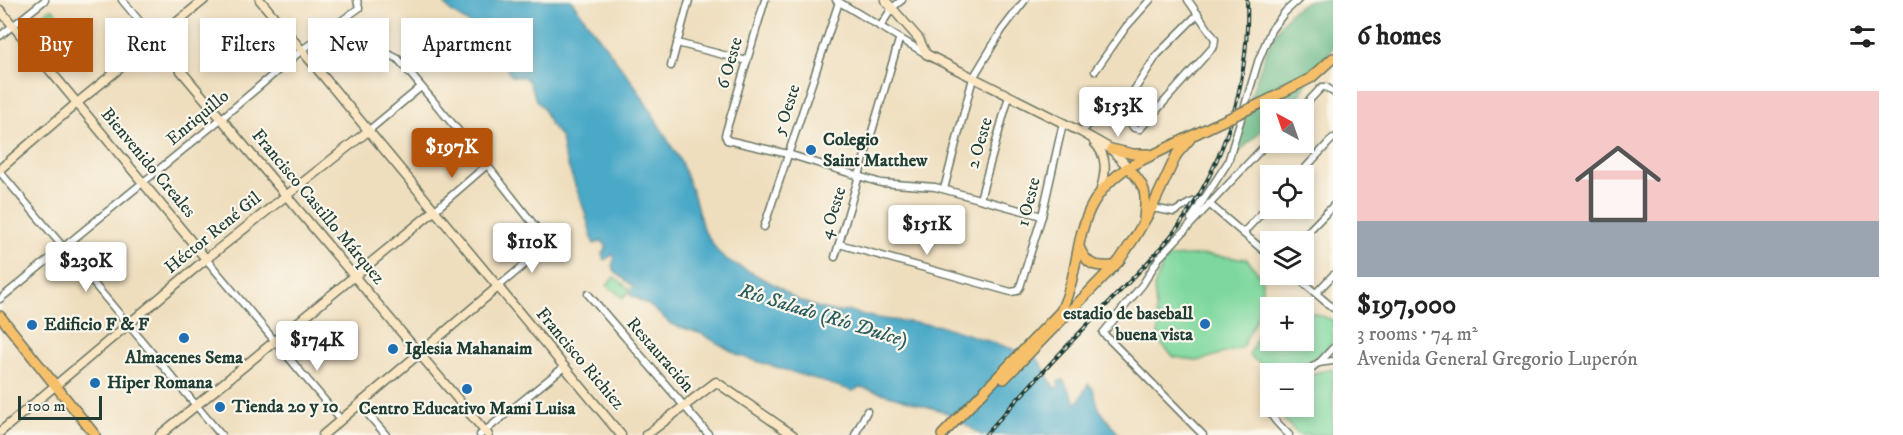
<!DOCTYPE html>
<html lang="en">
<head>
<meta charset="utf-8">
<style>
	:root { --surface:#fff; --page:#f6f6f6; --text:#222; --muted:#767676; --accent:#b45309 }
	body { margin:0; font-family:"IM FELL DW Pica",serif; background:var(--page); color:var(--text); height:100vh; display:flex; flex-direction:column; font-size:22px; white-space:nowrap }
	* { box-sizing:border-box; margin:0 }
	p { font-size:20px; color:var(--muted) }
	.icon { flex:none; width:33px; height:33px; fill:none; stroke:currentColor; stroke-width:2; stroke-linecap:round; stroke-linejoin:round }
	.map { position:relative; flex:1; overflow:hidden }
	.drawer { display:flex; flex-direction:column; background:var(--surface); width:570px }
	.drawer>* { flex:none }
	.banner { position:absolute; left:18px; top:18px; width:570px; height:54px; display:flex; gap:12px }
	.needle { width:39px; rotate:320deg }
	.fabs { position:absolute; left:1260px; top:99px; display:grid; gap:12px }
	.fabs a { display:grid; place-items:center; width:54px; height:54px; border-radius:0px; background:var(--surface); box-shadow:0 3px 9px #0003; font-size:30px }
	.scale { position:absolute; left:18px; bottom:15px; width:84px; box-sizing:border-box; padding-left:6px; border:3px solid #1f3d34; border-top:0; font-size:16px; line-height:21px; white-space:nowrap; color:#1f3d34; -webkit-text-stroke:4px #fbf7ec; paint-order:stroke }
	.price { position:absolute; translate:-50% -51px; padding:0 14px; border-radius:6px; background:#fff; color:#222; font-size:20px; line-height:39px; filter:drop-shadow(0 2px 3px #0008) }
	.price::after { content:''; position:absolute; left:50%; top:36px; width:18px; height:14px; margin-left:-9px; background:inherit; clip-path:polygon(0 0,100% 0,50% 100%) }
	.price.selected { background:var(--accent); color:#fff }
	ul { padding:0; list-style:none }
	li { display:grid; align-content:center; gap:12px; height:318px; padding:0 24px }
	li span { display:grid; place-items:center; height:186px; border-radius:0px; color:#555 }
	li>.icon { margin-inline-start:auto }
	span .icon { width:108px; height:108px; fill:#fffc; stroke-width:1 }
	li b { font-size:26px }
	h2 { display:flex; justify-content:space-between; align-items:center; height:72px; padding:0 24px; font-size:26px }
	.chip { padding:0 21px; border-radius:0px; background:var(--surface); box-shadow:0 3px 9px #0003; font-size:21px; line-height:54px }
	.chip.selected { background:var(--accent); color:#fff }
	main { display:flex; flex:1; min-height:0 }
	.map>svg:first-child { display:block }
	.green { fill:#7ed89e; stroke:#4e8a69; stroke-width:1.5 }
	.forest { fill:#66b885; stroke:#427a5c; stroke-width:1.5 }
	.water { fill:#48a9c7; stroke:#34737e; stroke-width:1.5 }
	.lines { fill:none; stroke-linecap:round; stroke-linejoin:round }
	.street-casing { stroke:#687564; stroke-width:9 }
	.secondary-casing { stroke:#687564; stroke-width:11 }
	.primary-casing { stroke:#687564; stroke-width:12 }
	.street { stroke:#fff; stroke-width:6 }
	.secondary { stroke:#fbe6c4; stroke-width:8 }
	.primary { stroke:#f6c06b; stroke-width:9 }
	.rail-casing { stroke:#1f3d34; stroke-width:4 }
	.rail { stroke:#fbf7ec; stroke-width:1.5; stroke-dasharray:4.5; stroke-linecap:butt }
	.primary-bridge-casing { stroke:#687564; stroke-width:12; stroke-linecap:butt }
	.primary-bridge { stroke:#f6c06b; stroke-width:9 }
	.poi-dot { fill:#1f6fb2; stroke:#fbf7ec; stroke-width:2 }
	.labels { text-anchor:middle; dominant-baseline:central; stroke-width:4.5; stroke-linejoin:round; paint-order:stroke }
	.street-label { font-size:18px; fill:#1f3d34; stroke:#fbf7ec }
	.poi-label { font-size:18px; font-weight:bold; fill:#1f3d34; stroke:#fbf7ec; text-anchor:start }
	.water-label { font-size:20px; font-style:italic; fill:#2b5d60; stroke:#fbf7ec }
</style>
</head>
<body>
<main>
<div class="map">
<svg width="1333" height="435" viewBox="0 0 1333 435">
	<rect width="100%" height="100%" fill="#fbf7ec"/>
	<filter id="ink" filterUnits="userSpaceOnUse"><feTurbulence type="fractalNoise" baseFrequency=".0167" numOctaves="2"/><feDisplacementMap in="SourceGraphic" scale="12" xChannelSelector="R" yChannelSelector="G"/><feConvolveMatrix kernelMatrix="1 2 1 2 8 2 1 2 1" color-interpolation-filters="sRGB"/></filter>
	<filter id="wash" filterUnits="userSpaceOnUse"><feTurbulence type="fractalNoise" baseFrequency=".008" numOctaves="4" result="noise"/><feDisplacementMap in="SourceGraphic" scale="24" xChannelSelector="R" yChannelSelector="G"/><feGaussianBlur stdDeviation="1.35" result="paint"/><feColorMatrix in="noise" values="0 0 0 0 0 0 0 0 0 0 0 0 0 0 0 0 0 1.4 0 .05"/><feComposite in="paint" operator="in"/></filter>
	<g filter="url(#wash)">
		<rect width="100%" height="100%" fill="#efdebe"/>
		<g class="green">
			<polygon points="52,8 66,26 54,36 39,18"/>
			<polygon points="1207,255 1247,259 1262,278 1262,306 1242,348 1198,361 1174,357 1159,342 1154,287 1163,264 1170,257"/>
			<polygon points="614,277 630,289 623,298 607,285"/>
			<path d="M 1304,310 L 1333,320 C 1333,326 1333,333 1333,339 C 1331,347 1324,352 1318,356 C 1298,369 1267,374 1249,355 L 1270,311 L 1270,340 L 1304,340 Z"/>
			<polygon points="1333,369 1333,435 1299,435 1273,409 1275,407 1304,406 1304,380 1314,373"/>
		</g>
		<path class="forest" d="M 1311,0 L 1333,0 L 1333,48 L 1312,71 L 1300,95 L 1284,109 L 1270,110 L 1270,122 L 1235,156 C 1246,116 1266,11 1311,0 Z"/>
		<path class="water" d="M 442,0 L 571,0 L 636,87 L 681,162 L 695,199 L 703,229 L 718,252 L 729,261 L 777,286 L 796,299 L 819,308 L 837,312 L 849,311 L 876,318 L 942,326 L 1034,356 C 1044,364 1047,376 1054,388 L 1059,386 L 1058,382 L 1063,380 L 1076,403 L 1079,401 L 1088,384 L 1093,389 L 1099,409 L 1119,435 L 981,435 L 953,416 L 942,411 L 868,389 L 860,387 L 853,391 L 740,356 L 702,334 L 671,324 L 650,306 L 629,294 L 634,287 L 616,273 L 612,266 L 615,257 L 613,255 L 604,260 L 602,254 L 607,247 L 602,241 L 594,244 L 593,242 L 585,212 L 564,155 L 561,138 L 550,124 L 543,108 L 536,100 L 529,82 L 524,77 L 513,77 L 509,73 L 501,54 L 467,22 L 450,11 Z"/>
	</g>
	<g filter="url(#ink)">
		<g class="lines">
			<g class="street-casing">
				<g id="street">
					<polyline points="122,0 155,40"/>
					<polyline points="765,0 725,135 727,140 788,154 881,183 935,187 1042,216"/>
					<polyline points="836,0 926,54"/>
					<polyline points="880,27 892,8 902,0"/>
					<polyline points="0,36 45,0"/>
					<polyline points="677,43 747,61"/>
					<polyline points="383,51 398,59 487,165 549,244 499,286"/>
					<polyline points="671,66 689,0"/>
					<polyline points="1095,71 1126,27 1150,0"/>
					<polyline points="1300,110 1322,87 1326,87 1333,92"/>
					<polyline points="1120,112 1157,55 1198,14"/>
					<polyline points="368,131 421,87"/>
					<path d="M 1081,132 C 1093,121 1102,108 1120,112 L 1134,128 L 1140,129 L 1214,46 L 1215,39 L 1188,0"/>
					<polyline points="0,172 221,435"/>
					<polyline points="1298,176 1333,138"/>
					<polyline points="944,189 973,78 1002,30 1025,0"/>
					<polyline points="980,199 1009,96"/>
					<polyline points="1209,204 1270,256"/>
					<polyline points="1152,208 1174,212 1190,203 1202,199"/>
					<polyline points="434,211 487,165"/>
					<polyline points="1191,219 1228,162 1258,62 1271,30 1285,12 1298,0"/>
					<polyline points="764,227 839,2"/>
					<polyline points="1243,233 1270,204"/>
					<polyline points="1298,242 1333,206"/>
					<polyline points="839,244 1011,292 1017,291 1020,287 1042,216 1063,123"/>
					<polyline points="835,257 899,40"/>
					<polyline points="206,259 341,420"/>
					<polyline points="1293,274 1333,308"/>
					<polyline points="1316,293 1333,275"/>
					<polyline points="588,294 709,435"/>
					<polyline points="0,299 222,118 302,50 359,8 357,0"/>
					<polyline points="1319,363 1333,348"/>
					<polyline points="1304,374 1318,363 1333,361"/>
					<polyline points="359,404 386,435"/>
					<path d="M 1270,405 C 1268,417 1281,426 1289,435"/>
					<polyline points="480,435 564,367"/>
					<polyline points="855,435 867,411"/>
					<polyline points="1203,435 1103,333 1143,284 1159,258 1270,140"/>
				</g>
			</g>
			<g class="secondary-casing">
				<g id="secondary">
					<polyline points="260,0 621,435"/>
					<polyline points="885,0 919,39 926,54 1081,132 1111,149 1128,167"/>
					<polyline points="0,10 206,259"/>
					<polyline points="155,40 488,435"/>
					<path d="M 1094,142 C 1108,156 1106,172 1101,189"/>
					<polyline points="0,169 77,103 204,0"/>
					<polyline points="0,432 206,259 368,131"/>
					<polyline points="160,435 434,211"/>
					<polyline points="323,435 499,286"/>
					<polyline points="646,435 716,382 793,435"/>
				</g>
			</g>
			<g class="primary-casing">
				<g id="primary">
					<polyline points="1264,102 1311,78 1333,58"/>
					<polyline points="1111,149 1133,154 1149,154"/>
					<path d="M 1128,167 C 1146,187 1147,191 1144,218"/>
					<path d="M 1079,247 C 1087,265 1094,267 1113,266"/>
					<polyline points="0,316 95,435"/>
					<polyline points="1004,379 1119,261 1135,237 1152,208 1177,154 1190,139"/>
					<path d="M 942,435 L 1061,311 C 1087,255 1067,209 1128,167 L 1216,124"/>
				</g>
			</g>
			<use href="#street" class="street"/>
			<use href="#secondary" class="secondary"/>
			<use href="#primary" class="primary"/>
			<g class="rail-casing">
				<path id="rail" d="M 985,435 C 1021,395 1057,356 1094,318 C 1122,288 1153,260 1178,227 C 1226,162 1250,81 1247,0"/>
			</g>
			<use href="#rail" class="rail"/>
			<g class="primary-bridge-casing">
				<polyline id="primary-bridge" points="1216,124 1264,102"/>
			</g>
			<use href="#primary-bridge" class="primary-bridge"/>
		</g>
	</g>
	<g class="poi-dot">
		<circle cx="811" cy="150" r="6"/>
		<circle cx="1205" cy="324" r="6"/>
		<circle cx="32" cy="325" r="6"/>
		<circle cx="184" cy="338" r="6"/>
		<circle cx="393" cy="349" r="6"/>
		<circle cx="95" cy="383" r="6"/>
		<circle cx="467" cy="389" r="6"/>
		<circle cx="220" cy="407" r="6"/>
	</g>
	<g class="labels">
		<g class="street-label">
			<text transform="translate(730 63) rotate(-74)">6 Oeste</text>
			<text transform="translate(787 110) rotate(-72)">5 Oeste</text>
			<text transform="translate(198 118) rotate(-40)">Enriquillo</text>
			<text transform="translate(980 143) rotate(-74)">2 Oeste</text>
			<text transform="translate(148 163) rotate(50)">Bienvenido Creales</text>
			<text transform="translate(1029 202) rotate(-76)">1 Oeste</text>
			<text transform="translate(318 207) rotate(50)">Francisco Castillo Márquez</text>
			<text transform="translate(833 213) rotate(-73)">4 Oeste</text>
			<text transform="translate(213 233) rotate(-39)">Héctor René Gil</text>
			<text transform="translate(660 355) rotate(49)">Restauración</text>
			<text transform="translate(580 359) rotate(50)">Francisco Richiez</text>
		</g>
		<g class="poi-label">
			<text x="823" y="140">Colegio<tspan x="823" dy="21">Saint Matthew</tspan></text>
			<text x="1193" y="314" text-anchor="end">estadio de baseball<tspan x="1193" dy="21">buena vista</tspan></text>
			<text x="44" y="325">Edificio F &amp; F</text>
			<text x="405" y="349">Iglesia Mahanaim</text>
			<text x="184" y="358" text-anchor="middle">Almacenes Sema</text>
			<text x="107" y="383">Hiper Romana</text>
			<text x="232" y="407">Tienda 20 y 10</text>
			<text x="467" y="409" text-anchor="middle">Centro Educativo Mami Luisa</text>
		</g>
		<g class="water-label">
			<text transform="translate(823 316) rotate(17)">Río Salado (Río Dulce)</text>
		</g>
	</g>
</svg>
<div class="fabs">
<a><svg class="needle" viewBox="-14 -14 28 28"><path d="M0-13l5 13h-10z" fill="#e53935"/><path d="M0 13l5-13h-10z" fill="#767676"/></svg></a>
<a><svg class="icon" aria-label="locate" viewBox="0 0 24 24"><circle cx="12" cy="12" r="6"/><path d="M12 2v4M12 18v4M2 12h4M18 12h4"/></svg></a>
<a><svg class="icon" aria-label="layers" viewBox="0 0 24 24"><path d="M12 4l9 5-9 5-9-5zM3 14l9 5 9-5"/></svg></a>
<a>+</a>
<a>−</a>
</div>
<div class="scale">100 m</div>
<b class="price" style="left:1118px;top:138px">$153K</b>
<b class="price selected" style="left:452px;top:179px">$197K</b>
<b class="price" style="left:927px;top:256px">$151K</b>
<b class="price" style="left:532px;top:274px">$110K</b>
<b class="price" style="left:86px;top:293px">$230K</b>
<b class="price" style="left:317px;top:372px">$174K</b>
<div class="banner">
<a class="chip selected">Buy</a>
<a class="chip">Rent</a>
<a class="chip">Filters</a>
<a class="chip">New</a>
<a class="chip">Apartment</a>
</div>
</div>
<section class="drawer">
<h2>6 homes<svg class="icon" aria-label="filters" viewBox="0 0 24 24"><path d="M4 7h16M4 17h16"/><circle cx="9" cy="7" r="2"/><circle cx="15" cy="17" r="2"/></svg></h2>
<ul>
<li><span style="background:linear-gradient(#f6c9c9 70%,#9aa5b1 0)"><svg class="icon" aria-label="home" viewBox="0 0 24 24"><path d="M3 11l9-7 9 7M6 9v11h12V9"/></svg></span><div><b>$197,000</b><p>3 rooms · 74 m²</p><p>Avenida General Gregorio Luperón</p></div></li>
</ul>
</section>
</main>
</body>
</html>
